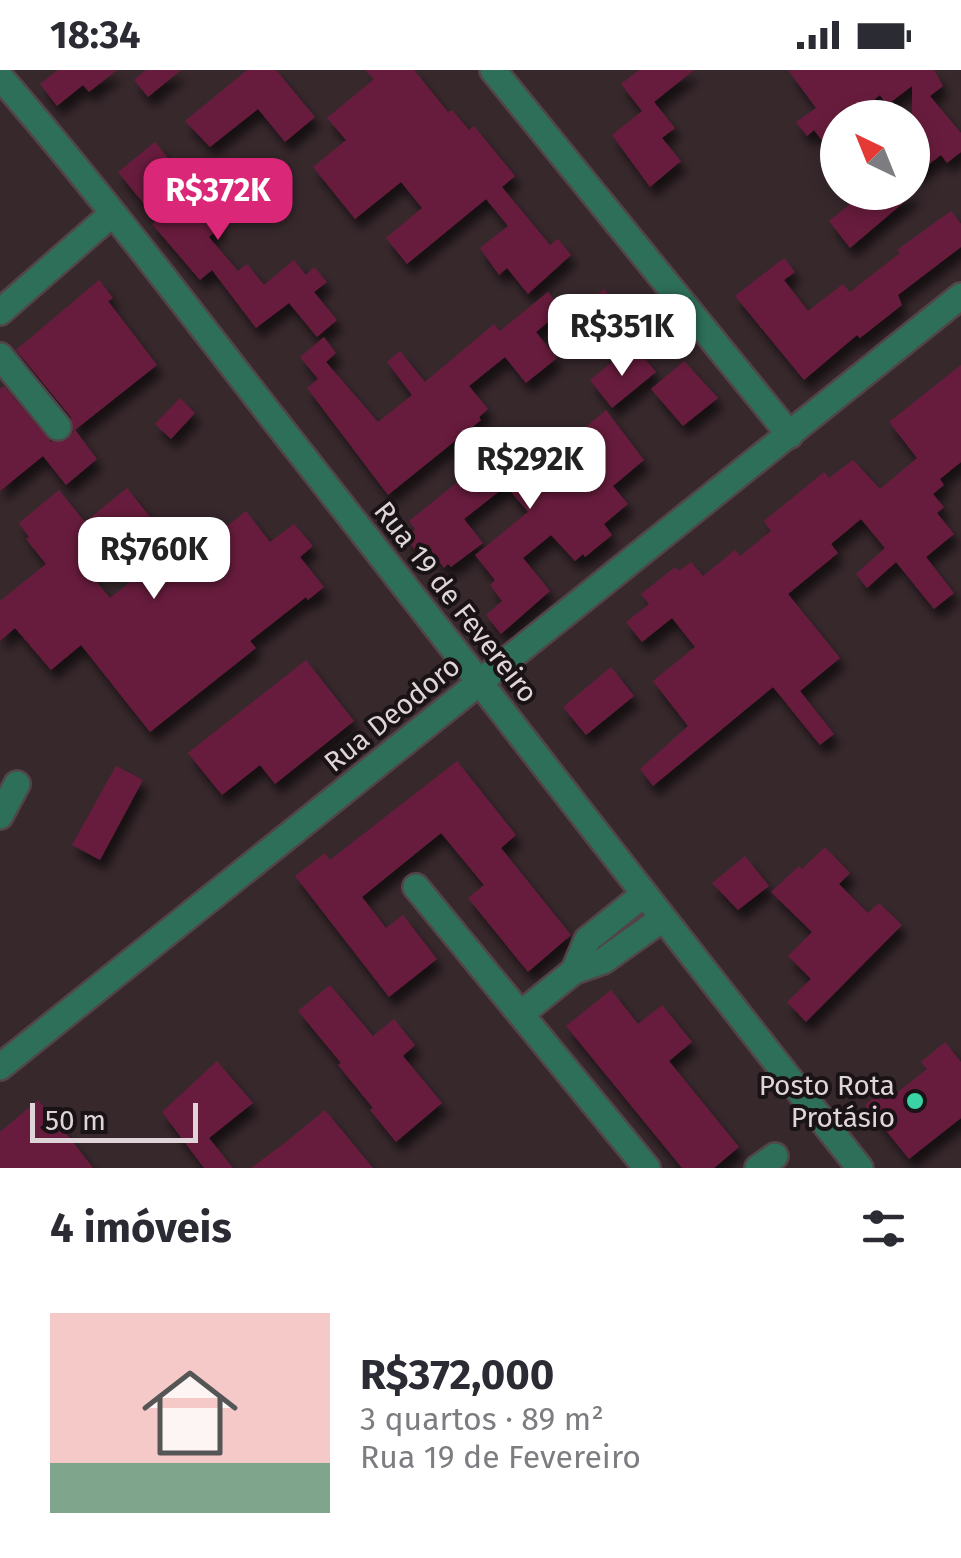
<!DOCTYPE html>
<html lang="pt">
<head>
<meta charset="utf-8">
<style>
	:root { --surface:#fff; --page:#f2f2f3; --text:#2b2b33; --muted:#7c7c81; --accent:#db2777 }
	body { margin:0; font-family:"Fira Sans",sans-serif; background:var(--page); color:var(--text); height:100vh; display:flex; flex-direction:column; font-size:38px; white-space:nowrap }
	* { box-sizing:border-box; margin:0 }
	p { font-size:32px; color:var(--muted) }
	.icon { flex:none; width:55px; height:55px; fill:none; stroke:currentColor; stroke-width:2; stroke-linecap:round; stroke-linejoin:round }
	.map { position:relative; height:1098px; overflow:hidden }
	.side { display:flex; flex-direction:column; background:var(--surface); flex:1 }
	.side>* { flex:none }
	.needle { width:65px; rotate:317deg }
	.tools { position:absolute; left:820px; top:30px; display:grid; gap:20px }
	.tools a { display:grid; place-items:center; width:110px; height:110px; border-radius:50%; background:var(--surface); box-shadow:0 5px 15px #0003; font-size:50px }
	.scale { position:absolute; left:30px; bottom:25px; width:168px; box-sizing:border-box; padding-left:10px; border:5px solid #dfd5d8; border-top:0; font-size:28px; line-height:35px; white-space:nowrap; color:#dfd5d8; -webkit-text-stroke:8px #191315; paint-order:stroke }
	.price { position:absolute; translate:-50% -85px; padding:0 22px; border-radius:20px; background:#fff; color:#222; font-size:32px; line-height:65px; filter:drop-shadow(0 2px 5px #0008) }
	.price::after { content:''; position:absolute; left:50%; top:60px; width:30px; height:22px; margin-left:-15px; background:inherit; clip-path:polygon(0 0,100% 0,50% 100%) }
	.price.selected { background:var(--accent); color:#fff }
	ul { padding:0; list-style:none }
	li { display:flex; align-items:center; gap:30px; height:250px; padding:0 50px }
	li span { display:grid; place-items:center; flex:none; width:280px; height:200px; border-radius:0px; color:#555 }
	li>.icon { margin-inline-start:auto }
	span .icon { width:120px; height:120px; fill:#fffc; stroke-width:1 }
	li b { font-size:42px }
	h2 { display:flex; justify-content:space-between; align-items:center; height:120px; padding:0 50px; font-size:42px }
	.status { display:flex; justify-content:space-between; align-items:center; height:70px; padding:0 50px; background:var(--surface); direction:ltr }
	.status svg { height:28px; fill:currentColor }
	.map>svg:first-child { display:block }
	.building { fill:#681d3e; filter:url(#shadow) }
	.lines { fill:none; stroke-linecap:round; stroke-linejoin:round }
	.minor-casing { stroke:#524448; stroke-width:30 }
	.minor { stroke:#2d6f58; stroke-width:25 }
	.poi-dot { fill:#39d4a5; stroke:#191315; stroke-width:4 }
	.labels { text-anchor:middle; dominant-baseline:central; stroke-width:8; stroke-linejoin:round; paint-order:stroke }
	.street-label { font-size:28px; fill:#dfd5d8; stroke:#191315 }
	.poi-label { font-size:28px; fill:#dfd5d8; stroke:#191315; text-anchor:end }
</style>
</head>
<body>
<div class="status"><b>18:34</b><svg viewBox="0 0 49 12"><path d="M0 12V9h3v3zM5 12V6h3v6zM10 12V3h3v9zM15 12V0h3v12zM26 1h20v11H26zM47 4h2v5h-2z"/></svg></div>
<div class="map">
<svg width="961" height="1098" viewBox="0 0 961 1098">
	<defs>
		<filter id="shadow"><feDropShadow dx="5.5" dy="10" stdDeviation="5" flood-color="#0009"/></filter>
	</defs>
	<rect width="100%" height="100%" fill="#37282c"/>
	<g class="building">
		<polygon points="58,0 117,0 89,22 83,15 57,36 40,14"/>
		<polygon points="146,0 181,0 148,27 134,10"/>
		<polygon points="247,0 276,0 315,47 285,72 258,39 210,77 185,51"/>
		<polygon points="365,0 414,0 448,42 452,40 469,60 474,56 515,106 502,117 550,175 558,169 571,185 528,224 507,198 499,205 480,178 508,156 486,129 407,194 386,168 422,138 401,112 355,149 313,97 346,70 327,48 374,9"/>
		<polygon points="639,0 694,0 654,32 675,58 662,68 681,91 650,117 612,65 642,41 621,14"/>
		<polygon points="788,0 934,0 943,16 930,26 961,63 961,82 947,93 941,85 912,107 912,16 887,35 880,25 850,48 838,48 838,92 814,60 807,66 796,52 816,38"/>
		<polygon points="155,72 185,109 198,99 222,130 207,142 220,157 209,167 238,201 247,194 264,215 294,190 306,205 314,197 327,212 314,222 337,250 317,267 289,233 256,258 212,200 200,210 152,154 157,150 118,102"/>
		<polygon points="865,122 916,122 850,178 829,151"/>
		<polygon points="951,141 961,154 961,177 898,225 902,235 860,268 857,265 804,310 735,226 784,188 795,202 784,210 808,241 843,214 850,222 900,183 897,180"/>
		<polygon points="99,210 113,228 108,231 157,295 75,360 97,389 66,415 43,386 0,421 0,319 4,316 51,372 67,370 73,362 71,347 16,280"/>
		<polygon points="604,219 617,236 593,253 580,238"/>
		<polygon points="548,222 563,240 536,262 557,288 526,313 505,287 469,316 488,339 479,347 481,350 388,425 307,318 318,309 300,287 324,267 336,283 326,292 378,352 412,325 387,292 400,281 425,312 494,254 500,261"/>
		<polygon points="640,283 656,302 612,338 590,310 618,287 625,296"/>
		<polygon points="684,291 718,328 683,356 651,319"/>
		<polygon points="961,295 961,392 940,409 944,415 933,424 944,437 937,443 954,464 926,487 954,523 934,539 896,492 867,518 856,504 885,478 861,449 831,474 838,483 788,524 840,588 800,621 834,664 820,675 773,617 653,716 640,699 688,656 653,611 695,577 672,548 642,572 626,552 649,534 641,524 675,497 679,501 691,492 703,506 735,480 740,486 771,461 764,451 824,402 829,408 853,390 880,419 917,388 889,352"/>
		<polygon points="180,328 195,343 171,369 155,354"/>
		<polygon points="606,340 644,390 613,416 628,434 604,454 612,465 585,487 583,484 575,491 551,465 523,488 550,521 501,564 486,545 502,531 490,515 495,510 475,485 528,442 506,416 464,449 483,473 451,497 448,494 444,498 429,478 420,485 405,468 415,459 409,451 525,358 560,401 565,398 570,405 599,382 581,361"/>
		<polygon points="127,418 150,447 102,485 105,488 88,501 110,528 174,477 184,490 246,441 270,472 294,454 313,476 300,487 324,517 308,530 306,527 250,571 256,578 150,662 81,575 51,600 15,558 0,571 0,531 46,494 26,469 29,467 19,453 59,420 85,452"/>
		<polygon points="306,590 354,651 275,714 260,695 222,725 188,683"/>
		<polygon points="611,597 634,626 586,665 563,637"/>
		<polygon points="457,691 516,765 501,778 571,865 528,902 468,828 484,815 441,763 362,827 386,858 403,845 437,889 389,927 295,806 325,783 330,790"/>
		<polygon points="116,696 143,710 100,790 72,775"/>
		<polygon points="825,777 850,803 839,814 868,843 879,833 902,855 806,952 787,932 811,909 788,886 812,862 771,822 799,796 802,799"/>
		<polygon points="745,786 769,816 738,840 712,813"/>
		<polygon points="330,915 373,966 394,949 415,975 403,986 442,1033 396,1072 370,1040 373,1038 338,995 341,993 298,941"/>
		<polygon points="611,920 638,954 662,935 692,972 669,991 739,1077 714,1098 682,1098 566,956"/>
		<polygon points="945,972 961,992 961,1048 909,1089 865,1035 886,1017 893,1026 927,999 921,992"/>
		<polygon points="217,991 253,1033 209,1068 233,1098 204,1098 162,1042"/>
		<polygon points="38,1030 73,1072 93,1098 0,1098 0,1062"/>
		<polygon points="325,1040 373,1098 251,1098 286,1072"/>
	</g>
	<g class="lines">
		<g class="minor-casing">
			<g id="minor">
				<polyline points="493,0 790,365"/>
				<path d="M 0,7 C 94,115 181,230 269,343 C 467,594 661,848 860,1098"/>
				<polyline points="0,242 112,144"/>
				<polyline points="0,286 58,357"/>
				<polyline points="0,746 17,714"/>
				<polyline points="416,817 647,1098"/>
				<polyline points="574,901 587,870 643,825"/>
				<polyline points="522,943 574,901 603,891 662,849"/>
				<polyline points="0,997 961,226"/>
				<polyline points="758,1098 775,1086"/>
			</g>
		</g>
		<use href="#minor" class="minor"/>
	</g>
	<circle class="poi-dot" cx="915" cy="1031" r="10"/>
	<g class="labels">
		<g class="street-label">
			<text transform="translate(456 532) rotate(52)">Rua 19 de Fevereiro</text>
			<text transform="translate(392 644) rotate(-39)">Rua Deodoro</text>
		</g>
		<g class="poi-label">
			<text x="895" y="1015">Posto Rota<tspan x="895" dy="32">Protásio</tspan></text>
		</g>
	</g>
</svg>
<div class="tools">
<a><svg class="needle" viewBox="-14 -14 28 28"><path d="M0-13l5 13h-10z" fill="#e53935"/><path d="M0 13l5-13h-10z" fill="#7c7c81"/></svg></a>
</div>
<div class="scale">50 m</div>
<b class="price selected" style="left:218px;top:173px">R$372K</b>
<b class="price" style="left:622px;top:309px">R$351K</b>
<b class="price" style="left:530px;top:442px">R$292K</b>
<b class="price" style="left:154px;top:532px">R$760K</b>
</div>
<section class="side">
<h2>4 imóveis<svg class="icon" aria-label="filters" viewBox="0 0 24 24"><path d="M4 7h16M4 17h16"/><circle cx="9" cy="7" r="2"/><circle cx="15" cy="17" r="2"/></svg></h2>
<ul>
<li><span style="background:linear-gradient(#f6c9c9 75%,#7fa58c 0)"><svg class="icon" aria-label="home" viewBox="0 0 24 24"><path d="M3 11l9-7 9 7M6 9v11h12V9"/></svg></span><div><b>R$372,000</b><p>3 quartos · 89 m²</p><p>Rua 19 de Fevereiro</p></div></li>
</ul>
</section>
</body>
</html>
